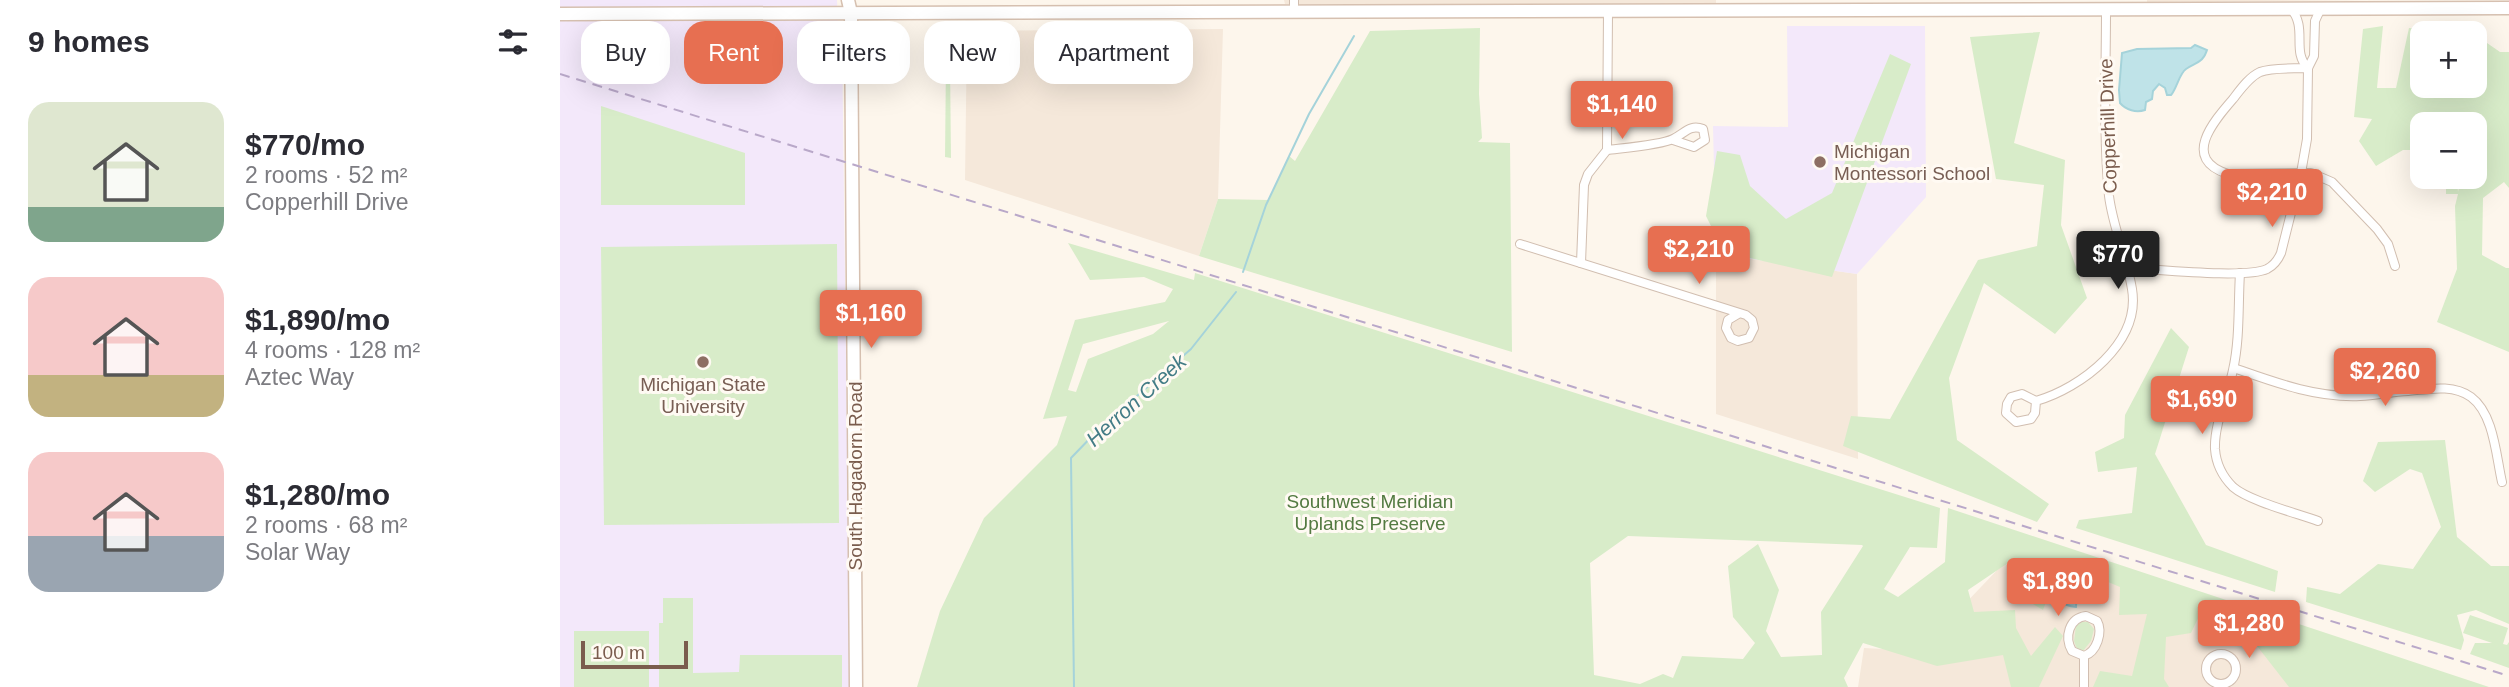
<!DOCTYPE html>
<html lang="en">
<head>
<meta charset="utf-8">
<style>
	:root { --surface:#fff; --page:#f7f7f7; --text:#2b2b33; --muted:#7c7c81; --accent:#e76f51 }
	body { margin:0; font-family:Arial,sans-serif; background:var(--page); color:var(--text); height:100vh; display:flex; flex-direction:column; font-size:26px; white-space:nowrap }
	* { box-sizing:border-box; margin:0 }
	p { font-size:23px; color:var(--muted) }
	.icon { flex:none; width:38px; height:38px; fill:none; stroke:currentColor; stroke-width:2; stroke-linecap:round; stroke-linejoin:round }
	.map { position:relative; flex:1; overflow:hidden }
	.drawer { display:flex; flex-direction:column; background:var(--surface); width:560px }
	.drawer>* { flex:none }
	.banner { position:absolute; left:21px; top:21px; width:665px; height:63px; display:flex; gap:14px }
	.controls { position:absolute; left:1850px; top:21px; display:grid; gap:14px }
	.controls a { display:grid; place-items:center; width:77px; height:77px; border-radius:14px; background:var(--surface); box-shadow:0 7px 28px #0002; font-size:35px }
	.scale { position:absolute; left:21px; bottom:18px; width:107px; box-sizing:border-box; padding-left:7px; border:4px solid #7a5c4d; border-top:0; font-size:19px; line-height:24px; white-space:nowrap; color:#7a5c4d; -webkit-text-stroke:5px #fffaf3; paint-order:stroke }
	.price { position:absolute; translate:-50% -60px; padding:0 16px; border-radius:7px; background:var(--accent); color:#fff; font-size:23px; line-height:46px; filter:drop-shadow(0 2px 4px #0008) }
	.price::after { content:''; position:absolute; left:50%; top:42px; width:21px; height:16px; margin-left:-10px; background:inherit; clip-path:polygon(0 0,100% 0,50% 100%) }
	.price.active { background:#222; color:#fff }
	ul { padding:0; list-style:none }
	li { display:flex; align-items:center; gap:21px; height:175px; padding:0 28px }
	li span { display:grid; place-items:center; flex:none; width:196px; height:140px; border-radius:21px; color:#555 }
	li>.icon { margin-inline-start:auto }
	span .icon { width:84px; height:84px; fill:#fffc; stroke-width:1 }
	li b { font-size:30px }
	h2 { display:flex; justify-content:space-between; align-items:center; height:84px; padding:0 28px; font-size:30px }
	.chip { padding:0 24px; border-radius:21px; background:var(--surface); box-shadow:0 7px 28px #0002; font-size:24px; line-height:63px }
	.chip.active { background:var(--accent); color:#fff }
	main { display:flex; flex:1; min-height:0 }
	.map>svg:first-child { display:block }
	.residential { fill:#f5e8da }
	.education { fill:#f3e8fa }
	.green { fill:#d8ecc9; fill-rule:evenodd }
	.water { fill:#bfe3e8; stroke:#a5d3da; stroke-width:2 }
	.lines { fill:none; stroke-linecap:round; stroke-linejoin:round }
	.stream { stroke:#a5d3da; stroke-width:2 }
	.street-casing { stroke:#d1beb0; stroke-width:10 }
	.secondary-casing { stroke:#d6c0b0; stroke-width:15 }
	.street { stroke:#fff; stroke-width:8 }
	.secondary { stroke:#fff; stroke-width:12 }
	.rail { stroke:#b9a8c9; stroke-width:2; stroke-dasharray:10 7; stroke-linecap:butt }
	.education-dot { fill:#8d6e63; stroke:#fffaf3; stroke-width:2.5 }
	.labels { text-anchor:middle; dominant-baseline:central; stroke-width:6; stroke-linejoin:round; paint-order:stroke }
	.street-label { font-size:19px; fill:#7a5c4d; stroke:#fffaf3 }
	.education-label { font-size:19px; fill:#785e54; stroke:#fffaf3; text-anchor:start }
	.park-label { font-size:19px; fill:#537a41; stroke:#fffaf3 }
	.water-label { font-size:21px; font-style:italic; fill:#437c86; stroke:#fffaf3 }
</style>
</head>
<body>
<main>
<section class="drawer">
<h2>9 homes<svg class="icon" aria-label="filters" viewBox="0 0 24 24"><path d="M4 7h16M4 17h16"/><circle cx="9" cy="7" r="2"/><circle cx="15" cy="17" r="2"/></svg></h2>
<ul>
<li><span style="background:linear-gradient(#dfe7d0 75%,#7fa58c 0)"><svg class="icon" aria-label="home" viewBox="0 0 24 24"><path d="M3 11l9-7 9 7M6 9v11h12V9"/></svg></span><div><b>$770/mo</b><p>2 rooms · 52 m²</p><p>Copperhill Drive</p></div></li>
<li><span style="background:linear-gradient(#f6c9c9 70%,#c2b280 0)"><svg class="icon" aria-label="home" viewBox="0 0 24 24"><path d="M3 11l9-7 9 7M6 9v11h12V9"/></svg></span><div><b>$1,890/mo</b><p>4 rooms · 128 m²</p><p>Aztec Way</p></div></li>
<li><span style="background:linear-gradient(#f6c9c9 60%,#9aa5b1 0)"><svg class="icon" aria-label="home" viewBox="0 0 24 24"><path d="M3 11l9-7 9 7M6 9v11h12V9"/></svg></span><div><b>$1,280/mo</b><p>2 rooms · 68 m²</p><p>Solar Way</p></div></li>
</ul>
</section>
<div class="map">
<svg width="1949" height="687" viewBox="0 0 1949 687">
	<rect width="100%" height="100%" fill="#fdf6ec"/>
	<g class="residential">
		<polygon points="724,0 1156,0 1156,4 725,4"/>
		<polygon points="1587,0 1807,0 1587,2"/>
		<polygon points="663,29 658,199 639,256 405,180 407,31"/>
		<polygon points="1156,254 1297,274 1298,459 1156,414"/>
		<polygon points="1462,544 1924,687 1298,687 1304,648 1403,653 1400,609"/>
	</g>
	<g class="education">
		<polygon points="0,0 277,0 278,27 282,37 290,687 0,687"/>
		<polygon points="1227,26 1365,26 1366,197 1297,274 1156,254 1153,126 1228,127"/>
	</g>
	<g class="green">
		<polygon points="1823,26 1817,88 1836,88 1849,28 1914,33 1862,33 1862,86 1914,86 1914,34 1940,52 1949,52 1949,188 1944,182 1923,198 1922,255 1946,268 1949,268 1949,352 1877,322 1897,269 1895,206 1898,194 1886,194 1886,177 1897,177 1898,192 1901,177 1914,177 1914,124 1862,124 1862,150 1843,150 1816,166 1799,141 1812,119 1794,117 1803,29"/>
		<polygon points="920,28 919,94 922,138 918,142 950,143 952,352 639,256 658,199 709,200 729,156 735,161 810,31"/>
		<polygon points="1480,32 1454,143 1505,160 1501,225 1527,298 1495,334 1424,283 1389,378 1397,440 1489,504 1477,522 1283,446 1291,416 1330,419 1418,260 1477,246 1484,185 1436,179 1410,37"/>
		<polygon points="1330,54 1351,64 1272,277 1164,252 1146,216 1157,151 1180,155 1190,186 1226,219 1272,193"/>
		<polygon points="386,62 390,62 391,158 385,157"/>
		<polygon points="41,106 185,153 185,205 41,205"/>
		<path d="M 508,243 L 634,280 L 635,273 L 1380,508 L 1377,548 L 1350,547 L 1324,589 L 1338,597 L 1385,562 L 1388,508 L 1929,687 L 1729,687 L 1683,628 L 1642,610 L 1631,633 L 1606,637 L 1604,679 L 1609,687 L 1533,687 L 1540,671 L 1572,676 L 1587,614 L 1559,615 L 1560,587 L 1541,579 L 1524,592 L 1512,570 L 1487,568 L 1491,589 L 1483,610 L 1456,594 L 1448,563 L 1408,590 L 1414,612 L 1455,610 L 1456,628 L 1471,656 L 1495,627 L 1503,636 L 1479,687 L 1451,687 L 1443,655 L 1377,666 L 1303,643 L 1284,678 L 1288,687 L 357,687 L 380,611 L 424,518 L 497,445 L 507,416 L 483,419 L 515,320 L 605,302 L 613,289 L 584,277 L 530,280 ZM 609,321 L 593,334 L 528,359 L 516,392 L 508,390 L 523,344 ZM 1068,536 L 1302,545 L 1303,546 L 1261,612 L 1262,655 L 1221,657 L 1206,631 L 1219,590 L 1198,544 L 1168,566 L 1173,617 L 1195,643 L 1183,659 L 1122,656 L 1113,678 L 1103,674 L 1080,684 L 1034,675 L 1030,563 Z"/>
		<polygon points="277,244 279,523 44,525 41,247"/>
		<polygon points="1611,328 1629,347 1595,454 1646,545 1718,571 1715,592 1516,528 1519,520 1572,513 1577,467 1538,472 1535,452 1564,438 1565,415"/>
		<polygon points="1885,440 1897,537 1931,566 1949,566 1949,624 1916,610 1897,615 1904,640 1901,650 1746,602 1747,587 1780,594 1818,564 1853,569 1881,527 1862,473 1850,469 1815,492 1803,481 1818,442"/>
		<polygon points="103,598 133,598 133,673 179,672 180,655 282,655 282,687 99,687 99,623 103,623"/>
		<polygon points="1910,615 1948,628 1943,644 1947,645 1949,642 1949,668 1910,654 1915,643 1932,643 1903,633"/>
		<polygon points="1521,622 1528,622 1534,629 1531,641 1523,651 1517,649 1514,641 1516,626"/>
		<rect x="14" y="631" width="75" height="56"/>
	</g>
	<g class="water">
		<path d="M 1635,45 L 1647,50 C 1643,63 1636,62 1626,69 C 1619,74 1617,88 1611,95 L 1607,95 L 1605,88 L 1599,84 L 1593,91 L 1592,99 L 1586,102 L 1585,110 C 1576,113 1566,110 1560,103 L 1559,90 L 1562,53 L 1577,49 L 1631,48 Z"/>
		<path d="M 1500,570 L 1509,572 L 1512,584 L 1517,587 L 1516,607 C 1496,606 1496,591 1490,576 L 1493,572 Z"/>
	</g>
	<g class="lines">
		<g class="stream">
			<polyline points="683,272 706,205 749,114 794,36"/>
			<polyline points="514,687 511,458 539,429 631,349 676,292"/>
		</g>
		<g class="street-casing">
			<g id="street">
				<polyline points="734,0 734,12"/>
				<path d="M 1731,9 C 1748,28 1731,52 1748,68"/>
				<path d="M 1748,68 C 1734,69 1713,67 1700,72 C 1689,77 1680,90 1673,99 C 1653,122 1621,159 1668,174 L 1751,173 L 1772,182 L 1817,229 L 1828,244 L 1835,266"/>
				<path d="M 1047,150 C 1063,148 1101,145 1113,139 C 1125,133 1130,124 1143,129 L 1145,140 L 1134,147 L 1113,140"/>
				<polyline points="960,244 1186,315 1192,320 1194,328 1189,338 1178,341 1171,338 1166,328 1168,320 1178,314"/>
				<polyline points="1021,263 1024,185 1028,174 1047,150 1048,12"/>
				<path d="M 1568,268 C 1596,269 1685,279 1707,269 C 1713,266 1718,260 1721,253 L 1741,173 L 1747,139 L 1748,68 L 1754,56 L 1755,21 L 1760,10"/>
				<path d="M 1680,273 C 1678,305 1680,339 1673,370 C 1668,395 1654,423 1655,449 C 1656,463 1663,477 1673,487 C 1689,501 1736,513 1758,521"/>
				<path d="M 1674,368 C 1714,382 1756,398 1800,396 C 1816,395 1832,392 1848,391 C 1869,389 1893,384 1911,397 C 1934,414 1936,456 1942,482"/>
				<path d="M 1476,401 L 1475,413 L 1471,419 L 1456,422 L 1446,413 L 1447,404 L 1451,397 L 1462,394 L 1476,401 C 1521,388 1581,343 1572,289 C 1567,258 1553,228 1549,196 C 1543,134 1546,72 1546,10"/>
				<path d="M 1526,616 L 1537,621 C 1543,632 1537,652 1524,656 L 1512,651 C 1504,637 1509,618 1526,616 Z"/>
				<circle cx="1661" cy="669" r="15"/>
				<polyline points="1524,656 1524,687"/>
			</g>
		</g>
		<g class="secondary-casing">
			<g id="secondary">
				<polyline points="288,0 291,13 296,687"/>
				<polyline points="0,14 1949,8"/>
			</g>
		</g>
		<use href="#street" class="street"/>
		<use href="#secondary" class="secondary"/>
		<polyline class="rail" points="0,74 1949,676"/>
	</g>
	<g class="education-dot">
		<circle cx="1260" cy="162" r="7"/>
		<circle cx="143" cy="362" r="7"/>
	</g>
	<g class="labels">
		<g class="street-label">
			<text transform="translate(1548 126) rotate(-92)">Copperhill Drive</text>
			<text transform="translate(295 476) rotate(-90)">South Hagadorn Road</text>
		</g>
		<g class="education-label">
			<text x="1274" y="151">Michigan<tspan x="1274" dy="22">Montessori School</tspan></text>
			<text x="143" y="384" text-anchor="middle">Michigan State<tspan x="143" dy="22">University</tspan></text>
		</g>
		<g class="park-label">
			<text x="810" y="501">Southwest Meridian<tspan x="810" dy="22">Uplands Preserve</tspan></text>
		</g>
		<g class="water-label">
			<text transform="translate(576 400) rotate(-42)">Herron Creek</text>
		</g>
	</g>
</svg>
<div class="controls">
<a>+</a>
<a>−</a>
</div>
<div class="scale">100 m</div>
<b class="price" style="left:1062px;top:141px">$1,140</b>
<b class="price" style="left:1712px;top:229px">$2,210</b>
<b class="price" style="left:1139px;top:286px">$2,210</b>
<b class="price active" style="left:1558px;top:291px">$770</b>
<b class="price" style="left:311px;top:350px">$1,160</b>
<b class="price" style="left:1825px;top:408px">$2,260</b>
<b class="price" style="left:1642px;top:436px">$1,690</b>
<b class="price" style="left:1498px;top:618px">$1,890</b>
<b class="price" style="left:1689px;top:660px">$1,280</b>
<div class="banner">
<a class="chip">Buy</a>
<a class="chip active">Rent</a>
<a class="chip">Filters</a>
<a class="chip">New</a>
<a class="chip">Apartment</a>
</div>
</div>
</main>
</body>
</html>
